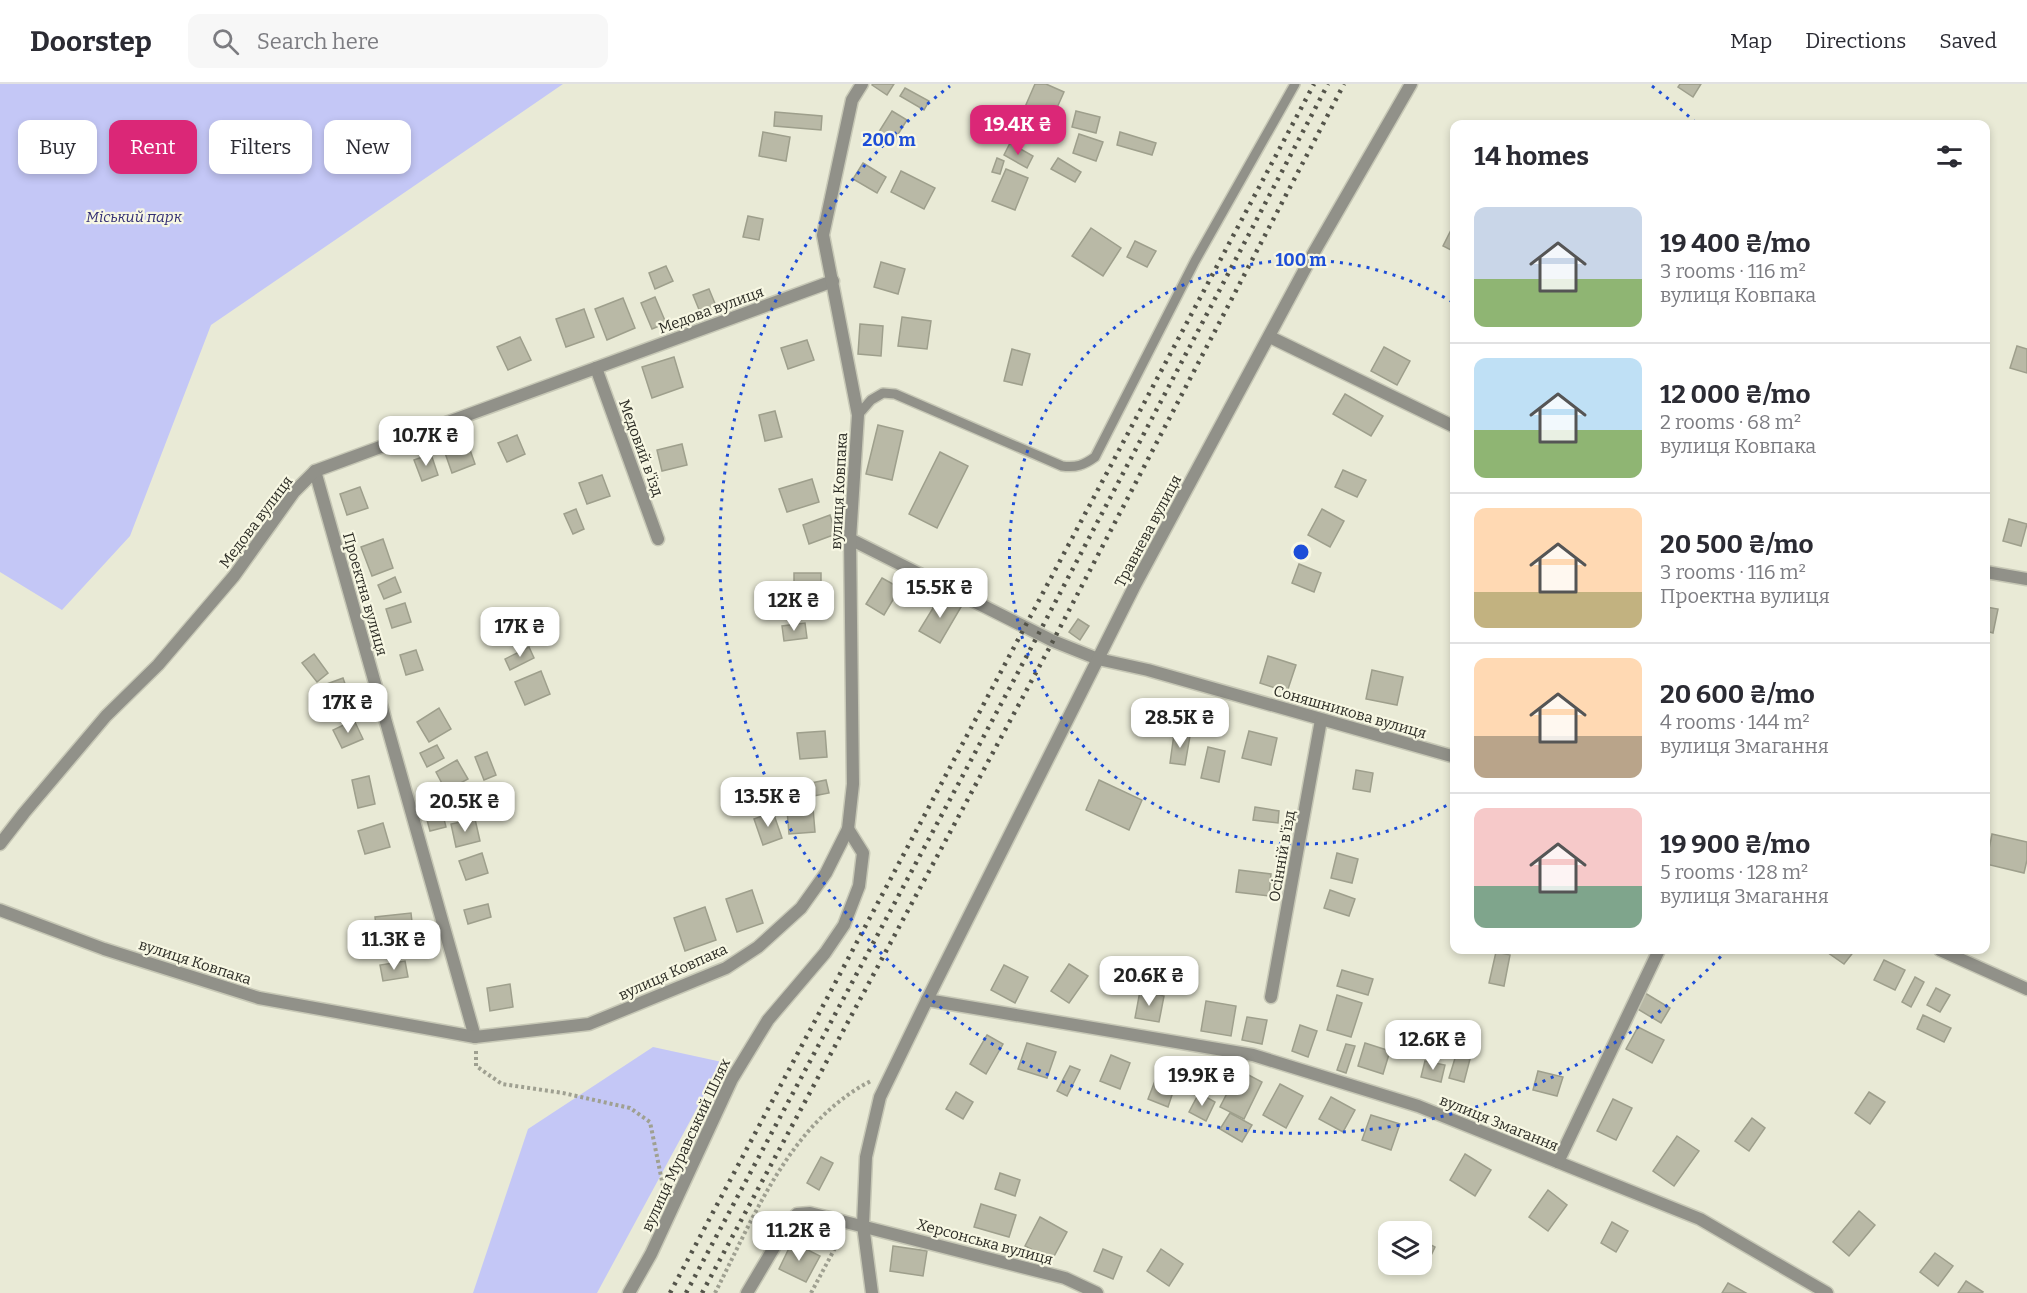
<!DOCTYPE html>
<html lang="en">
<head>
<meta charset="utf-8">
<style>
	:root { --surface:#fff; --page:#f7f7f7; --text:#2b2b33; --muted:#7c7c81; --line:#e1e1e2; --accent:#db2777 }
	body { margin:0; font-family:Bitter,serif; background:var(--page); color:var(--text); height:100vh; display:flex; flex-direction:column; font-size:22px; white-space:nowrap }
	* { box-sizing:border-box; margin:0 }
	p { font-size:20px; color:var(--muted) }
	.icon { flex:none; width:33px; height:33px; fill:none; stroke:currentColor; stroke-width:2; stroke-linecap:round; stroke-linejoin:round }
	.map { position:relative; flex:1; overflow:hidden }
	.side { position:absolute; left:1450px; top:36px; width:540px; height:834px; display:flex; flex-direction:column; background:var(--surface); border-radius:12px; box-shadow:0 3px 9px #0003 }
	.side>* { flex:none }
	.guide { position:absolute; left:18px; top:36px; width:570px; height:54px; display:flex; gap:12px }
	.controls { position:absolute; left:1378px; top:1137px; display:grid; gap:12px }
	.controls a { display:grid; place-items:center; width:54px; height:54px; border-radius:12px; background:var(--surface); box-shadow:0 3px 9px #0003; font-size:30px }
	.price { position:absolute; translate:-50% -51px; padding:0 14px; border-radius:12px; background:#fff; color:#222; font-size:20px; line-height:39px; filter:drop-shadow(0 2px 3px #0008) }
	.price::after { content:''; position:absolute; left:50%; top:36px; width:18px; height:14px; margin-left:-9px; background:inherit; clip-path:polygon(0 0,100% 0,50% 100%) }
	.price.on { background:var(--accent); color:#fff }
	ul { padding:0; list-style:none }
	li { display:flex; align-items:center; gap:18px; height:150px; padding:0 24px }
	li+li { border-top:2px solid var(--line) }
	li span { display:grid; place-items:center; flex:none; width:168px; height:120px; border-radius:12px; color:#555 }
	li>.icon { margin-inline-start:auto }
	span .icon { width:72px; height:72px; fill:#fffc; stroke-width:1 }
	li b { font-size:26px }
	h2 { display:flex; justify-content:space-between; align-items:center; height:72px; padding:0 24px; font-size:26px }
	.tag { padding:0 21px; border-radius:12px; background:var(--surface); box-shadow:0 3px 9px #0003; font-size:21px; line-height:54px }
	.tag.on { background:var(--accent); color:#fff }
	header { display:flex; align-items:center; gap:36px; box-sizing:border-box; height:84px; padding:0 30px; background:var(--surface); border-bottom:2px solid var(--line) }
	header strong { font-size:28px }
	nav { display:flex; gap:33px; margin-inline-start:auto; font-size:21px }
	.search { width:420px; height:54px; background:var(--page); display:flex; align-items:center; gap:15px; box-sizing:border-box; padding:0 21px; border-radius:12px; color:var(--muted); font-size:22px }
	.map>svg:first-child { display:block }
	.green { fill:#c4c7f6 }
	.building { fill:#b9b9a6; stroke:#9e9f8c; stroke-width:1.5 }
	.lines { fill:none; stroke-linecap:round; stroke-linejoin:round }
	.service-casing { stroke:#c7c8b6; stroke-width:12 }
	.minor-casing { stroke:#c7c8b6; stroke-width:15 }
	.path { stroke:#9fa091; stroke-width:4; stroke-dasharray:3 3; stroke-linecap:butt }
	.service { stroke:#919189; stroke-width:9 }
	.minor { stroke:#919189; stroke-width:12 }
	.rail { stroke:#54544a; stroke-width:4.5; stroke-dasharray:3 6; stroke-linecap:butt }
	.ring { fill:none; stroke:#1d4ed8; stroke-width:3; stroke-dasharray:3 6 }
	.labels { text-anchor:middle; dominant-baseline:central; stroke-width:4.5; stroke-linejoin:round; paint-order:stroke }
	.park-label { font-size:15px; font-style:italic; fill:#343075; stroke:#f7f7e3 }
	.street-label { font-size:15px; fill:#2c2c25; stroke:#f7f7e3 }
	.centre { fill:#1d4ed8; stroke:#f7f7e3; stroke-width:3 }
	.ring-label { font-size:18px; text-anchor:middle; font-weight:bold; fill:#1d4ed8; stroke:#f7f7e3; stroke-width:4.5; stroke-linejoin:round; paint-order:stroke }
</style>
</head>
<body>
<header>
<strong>Doorstep</strong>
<div class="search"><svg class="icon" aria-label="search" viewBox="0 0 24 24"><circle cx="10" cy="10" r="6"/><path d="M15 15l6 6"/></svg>Search here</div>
<nav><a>Map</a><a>Directions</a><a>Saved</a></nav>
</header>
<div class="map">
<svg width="2027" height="1209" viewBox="0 0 2027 1209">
	<rect width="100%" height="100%" fill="#e9ead6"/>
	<g class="green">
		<polygon points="0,0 563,0 211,241 130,452 62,526 0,488"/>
		<polygon points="653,963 722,978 597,1209 473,1209 528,1045"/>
	</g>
	<g class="building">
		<polygon points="873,0 894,0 887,11 872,1"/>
		<polygon points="1035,0 1046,0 1064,8 1048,44 1021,32"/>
		<polygon points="1680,0 1701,0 1693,13 1678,3"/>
		<polygon points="905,4 929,17 924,26 900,12"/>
		<polygon points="892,27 907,36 890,63 875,54"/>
		<polygon points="1076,27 1100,33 1096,49 1072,43"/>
		<polygon points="775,28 822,32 821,46 774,42"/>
		<polygon points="763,48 790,53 786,77 759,72"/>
		<polygon points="1120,48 1156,59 1152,71 1117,61"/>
		<polygon points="1079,50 1103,58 1096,77 1073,69"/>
		<polygon points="1010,59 1033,72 1027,84 1004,71"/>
		<polygon points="997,74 1004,77 1000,90 992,88"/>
		<polygon points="1058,74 1081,88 1075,98 1051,85"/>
		<polygon points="863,79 886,93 877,109 853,95"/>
		<polygon points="1006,85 1028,94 1015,126 992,117"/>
		<polygon points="901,87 935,104 924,125 891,108"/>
		<polygon points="748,132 763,135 759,156 743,153"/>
		<polygon points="1453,142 1455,143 1455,168 1443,162"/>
		<polygon points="1091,144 1121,164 1103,192 1072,172"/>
		<polygon points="1135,157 1156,167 1147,183 1127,173"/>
		<polygon points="881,178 905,185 898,210 874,203"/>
		<polygon points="666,182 673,197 655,205 649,189"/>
		<polygon points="709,205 716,222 700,228 693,211"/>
		<polygon points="655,213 666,239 652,245 641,219"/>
		<polygon points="623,214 635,244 607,256 595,225"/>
		<polygon points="584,225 594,253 566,263 556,235"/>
		<polygon points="902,233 931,237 927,265 898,262"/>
		<polygon points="860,240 883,242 881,272 858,270"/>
		<polygon points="520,253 531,276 508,286 497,263"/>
		<polygon points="807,256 814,276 788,285 781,264"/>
		<polygon points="2017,262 2027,265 2027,289 2010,284"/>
		<polygon points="1384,263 1410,277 1397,301 1371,287"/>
		<polygon points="1012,265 1030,270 1022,301 1004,297"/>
		<polygon points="674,273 683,303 652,314 642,283"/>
		<polygon points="1345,310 1383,332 1371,352 1333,330"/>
		<polygon points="775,327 782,353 765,357 759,331"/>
		<polygon points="878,341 903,347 892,396 866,390"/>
		<polygon points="517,351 525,370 507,378 498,359"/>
		<polygon points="468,360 475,380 452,389 445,369"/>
		<polygon points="682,360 687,381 662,387 657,366"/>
		<polygon points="940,368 968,382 937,444 909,430"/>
		<polygon points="431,370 438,391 422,397 414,376"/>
		<polygon points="1343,386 1366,396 1357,413 1335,403"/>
		<polygon points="602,391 610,412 587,420 579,399"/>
		<polygon points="812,395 819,418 787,428 779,405"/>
		<polygon points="360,403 368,424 347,431 340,410"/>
		<polygon points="576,425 584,445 573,450 564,430"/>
		<polygon points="1322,425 1344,437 1330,463 1308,451"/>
		<polygon points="830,431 836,450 809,460 803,441"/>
		<polygon points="2009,435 2027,440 2021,462 2003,457"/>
		<polygon points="383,455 393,484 372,492 361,463"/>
		<polygon points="1299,480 1321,489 1314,508 1292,499"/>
		<rect x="794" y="489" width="27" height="45"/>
		<polygon points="395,493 401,508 384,515 378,501"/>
		<polygon points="882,494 900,504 884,531 866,520"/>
		<polygon points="941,511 961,523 940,559 919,547"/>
		<polygon points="405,519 411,538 392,544 386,525"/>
		<polygon points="1986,523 1998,525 1993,549 1986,547"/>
		<polygon points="1078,535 1089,542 1080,556 1069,548"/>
		<polygon points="805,539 807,554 784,557 782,542"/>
		<polygon points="529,563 534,574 510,586 505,575"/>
		<polygon points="416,566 423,586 406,591 400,571"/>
		<polygon points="314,570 328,589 317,598 302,579"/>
		<polygon points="1268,572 1296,581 1287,608 1260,599"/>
		<polygon points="1372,586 1403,593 1397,621 1366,615"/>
		<polygon points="541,587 550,610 525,621 515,598"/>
		<polygon points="343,594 349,611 330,618 324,601"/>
		<polygon points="439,624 451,645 429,658 417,638"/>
		<polygon points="354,636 363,655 342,664 333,646"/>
		<polygon points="825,647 827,673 800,675 797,649"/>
		<polygon points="1249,647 1277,654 1271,681 1242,674"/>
		<polygon points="1174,650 1190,652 1185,681 1170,679"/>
		<polygon points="437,661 444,674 427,683 420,669"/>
		<polygon points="1208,663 1225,667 1219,698 1201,694"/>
		<polygon points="487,668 496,691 484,696 475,673"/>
		<polygon points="457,676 468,695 446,707 436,688"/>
		<polygon points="1356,686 1373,689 1370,708 1353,705"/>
		<polygon points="369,692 375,720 358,724 352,696"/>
		<polygon points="826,696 829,709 803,714 801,701"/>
		<polygon points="1099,696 1142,716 1129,746 1086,726"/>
		<polygon points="1255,723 1279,727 1278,739 1253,736"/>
		<polygon points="813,724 815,748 789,750 787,726"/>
		<polygon points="773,728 782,754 763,761 754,735"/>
		<polygon points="443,731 446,743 430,747 427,736"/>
		<polygon points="475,735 480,757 456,763 451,740"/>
		<polygon points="383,739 390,763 365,770 358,747"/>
		<polygon points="1992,750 2027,758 2027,776 2024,789 1986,780"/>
		<polygon points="482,769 488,789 466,796 459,777"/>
		<polygon points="1337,769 1358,775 1352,799 1331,794"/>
		<polygon points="1239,786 1271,790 1269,812 1236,808"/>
		<polygon points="752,806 763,839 737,848 726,815"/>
		<polygon points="1330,806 1355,815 1349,832 1324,824"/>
		<polygon points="488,820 491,833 468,840 464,826"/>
		<polygon points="705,823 716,856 685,867 674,834"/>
		<polygon points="411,829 415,865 379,869 375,833"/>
		<polygon points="1824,866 1855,866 1844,880"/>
		<polygon points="1496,868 1510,871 1504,902 1489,899"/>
		<polygon points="1884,876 1905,886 1895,906 1874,896"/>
		<polygon points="405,877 408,893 383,897 380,881"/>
		<polygon points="1069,880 1088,892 1069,919 1051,907"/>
		<polygon points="1004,881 1028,893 1015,919 991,906"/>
		<polygon points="1342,886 1373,895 1368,911 1337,902"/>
		<polygon points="1915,893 1924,898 1911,923 1902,918"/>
		<polygon points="510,900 513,923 490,927 487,904"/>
		<polygon points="1936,904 1950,911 1940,928 1927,921"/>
		<polygon points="1140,907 1164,912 1159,938 1135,934"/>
		<polygon points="1645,909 1670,924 1661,939 1636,924"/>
		<polygon points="1337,911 1362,919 1351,953 1327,946"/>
		<polygon points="1206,917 1236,922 1231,952 1201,947"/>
		<polygon points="1923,931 1951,944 1944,958 1917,945"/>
		<polygon points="1247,933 1267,936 1262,960 1242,956"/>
		<polygon points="1300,941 1317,947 1308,973 1292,967"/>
		<polygon points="1638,943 1664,956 1652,979 1626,965"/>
		<polygon points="987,951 1003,960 986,990 970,980"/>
		<polygon points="1027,959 1056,968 1047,994 1018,985"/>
		<polygon points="1365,959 1390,967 1383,990 1358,982"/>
		<polygon points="1346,960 1355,962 1346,989 1337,986"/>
		<polygon points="1111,971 1130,979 1120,1005 1100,997"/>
		<polygon points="1456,971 1470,975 1464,998 1449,994"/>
		<polygon points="1425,977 1445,981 1441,998 1421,993"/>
		<polygon points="1070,982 1080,986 1067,1012 1057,1007"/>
		<polygon points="1239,986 1262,998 1244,1035 1220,1023"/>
		<polygon points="1538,987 1563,993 1557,1012 1533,1006"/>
		<polygon points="1158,989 1177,996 1168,1023 1148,1015"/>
		<polygon points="1280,1000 1303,1012 1286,1044 1263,1031"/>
		<polygon points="956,1008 973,1018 963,1035 946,1025"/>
		<polygon points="1869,1008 1885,1018 1870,1040 1855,1029"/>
		<polygon points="1199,1009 1215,1018 1206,1037 1189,1028"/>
		<polygon points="1331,1013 1355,1026 1343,1048 1319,1035"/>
		<polygon points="1613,1015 1632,1024 1616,1056 1597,1047"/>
		<polygon points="1230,1029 1252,1041 1242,1058 1220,1045"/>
		<polygon points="1371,1031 1400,1040 1391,1066 1362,1056"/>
		<polygon points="1752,1034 1765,1044 1749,1067 1735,1057"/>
		<polygon points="1677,1052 1699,1067 1674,1102 1653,1087"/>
		<polygon points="1465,1070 1491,1086 1475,1112 1450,1096"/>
		<polygon points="821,1073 833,1079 819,1106 807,1099"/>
		<polygon points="1000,1089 1020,1096 1015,1112 995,1105"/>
		<polygon points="1548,1106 1567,1121 1548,1147 1529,1133"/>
		<polygon points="981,1120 1016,1131 1009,1153 974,1143"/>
		<polygon points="1859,1127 1875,1141 1849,1172 1833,1158"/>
		<polygon points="1040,1133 1067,1148 1052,1176 1025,1162"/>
		<polygon points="1612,1138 1628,1147 1616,1168 1601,1159"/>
		<polygon points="1422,1156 1435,1163 1425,1184 1417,1180 1422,1180"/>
		<polygon points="792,1158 820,1172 806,1198 779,1185"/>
		<polygon points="893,1162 927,1167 923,1192 890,1187"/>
		<polygon points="1103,1165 1122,1173 1113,1195 1094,1187"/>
		<polygon points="1161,1165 1183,1180 1169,1202 1147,1187"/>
		<polygon points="1935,1169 1953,1182 1938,1202 1920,1188"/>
		<polygon points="1966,1197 1983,1208 1982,1209 1958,1209"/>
		<polygon points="1728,1199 1746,1209 1722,1209"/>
	</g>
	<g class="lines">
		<g class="service-casing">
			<path id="service" d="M 858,331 L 871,316 L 883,309 L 895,310 L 1062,382 C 1076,384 1084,381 1095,373 L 1195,177 L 1295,0"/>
		</g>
		<g class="minor-casing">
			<g id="minor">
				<polyline points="1270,253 1455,343"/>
				<polyline points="596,284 658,455"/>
				<polyline points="315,387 475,953"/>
				<polyline points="850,455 1053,557 1098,575 1148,586 1455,673"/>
				<polyline points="1986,488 2027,495"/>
				<polyline points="0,760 24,729 106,632 158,581 234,492 294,408 315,387 833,197"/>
				<polyline points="0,826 104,865 259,914 475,953 589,940 726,884 758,863 801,824 826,789 848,745 853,700 850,455 858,331 823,151 852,16 862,0"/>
				<polyline points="1940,866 2027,905"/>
				<polyline points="1271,913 1321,636"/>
				<polyline points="927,916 1253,971 1418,1022 1700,1135 1827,1209"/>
				<polyline points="1558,1078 1659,866"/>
				<polyline points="629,1209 651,1170 732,995 768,936 825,869 844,841 859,802 863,769 848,745"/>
				<polyline points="747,1209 788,1140 797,1130 810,1129 1065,1194 1097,1209"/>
				<polyline points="872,1209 863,1141 866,1073 880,1013 927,916 1134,503 1313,170 1411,0"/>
			</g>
		</g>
		<g class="path">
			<polyline points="476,967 476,982 502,1000 563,1009 630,1024 650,1038 664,1107"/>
			<path d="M 715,1209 C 754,1133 790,1038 871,997"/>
			<polyline points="811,1209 842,1151"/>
		</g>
		<use href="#service" class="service"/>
		<use href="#minor" class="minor"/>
		<g class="rail">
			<polyline points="670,1209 1314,0"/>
			<polyline points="686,1209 1039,549 1328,0"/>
			<polyline points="702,1209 1053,557 1344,0"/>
		</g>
	</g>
	<g class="ring">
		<path d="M1454 717A292 292 0 1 1 1454 219"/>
		<path d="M1727 866A583 583 0 1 1 950 2M1652 2A583 583 0 0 1 1695 38"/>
	</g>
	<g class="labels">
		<g class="park-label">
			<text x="134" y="133">Міський парк</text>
		</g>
		<g class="street-label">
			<text transform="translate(711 226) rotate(-20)">Медова вулиця</text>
			<text transform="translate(641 364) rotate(70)">Медовий в'їзд</text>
			<text transform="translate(839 407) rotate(-87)">вулиця Ковпака</text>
			<text transform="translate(256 438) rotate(-53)">Медова вулиця</text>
			<text transform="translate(1148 447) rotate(-62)">Травнева вулиця</text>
			<text transform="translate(365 510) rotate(74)">Проектна вулиця</text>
			<text transform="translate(1350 628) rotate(16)">Соняшникова вулиця</text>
			<text transform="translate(1282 772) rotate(-80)">Осінній в'їзд</text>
			<text transform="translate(195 878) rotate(18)">вулиця Ковпака</text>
			<text transform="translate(673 888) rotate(-24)">вулиця Ковпака</text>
			<text transform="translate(1499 1039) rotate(22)">вулиця Змагання</text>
			<text transform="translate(686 1061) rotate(-65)">вулиця Муравський Шлях</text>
			<text transform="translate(985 1158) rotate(15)">Херсонська вулиця</text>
		</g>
	</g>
	<circle cx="1301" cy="468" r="9" class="centre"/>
	<g class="ring-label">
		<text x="889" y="62">200 m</text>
		<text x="1301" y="182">100 m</text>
	</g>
</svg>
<div class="controls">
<a><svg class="icon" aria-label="layers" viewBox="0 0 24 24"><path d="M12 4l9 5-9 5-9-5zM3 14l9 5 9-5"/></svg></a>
</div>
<b class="price on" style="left:1018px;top:72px">19.4K ₴</b>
<b class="price" style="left:426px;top:383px">10.7K ₴</b>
<b class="price" style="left:940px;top:535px">15.5K ₴</b>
<b class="price" style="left:794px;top:548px">12K ₴</b>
<b class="price" style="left:520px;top:574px">17K ₴</b>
<b class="price" style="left:348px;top:650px">17K ₴</b>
<b class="price" style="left:1180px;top:665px">28.5K ₴</b>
<b class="price" style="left:768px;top:744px">13.5K ₴</b>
<b class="price" style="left:465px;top:749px">20.5K ₴</b>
<b class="price" style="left:394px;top:887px">11.3K ₴</b>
<b class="price" style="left:1149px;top:923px">20.6K ₴</b>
<b class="price" style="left:1433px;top:987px">12.6K ₴</b>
<b class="price" style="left:1202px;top:1023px">19.9K ₴</b>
<b class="price" style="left:799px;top:1178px">11.2K ₴</b>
<div class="guide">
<a class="tag">Buy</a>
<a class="tag on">Rent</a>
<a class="tag">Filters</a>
<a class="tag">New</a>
</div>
<section class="side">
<h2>14 homes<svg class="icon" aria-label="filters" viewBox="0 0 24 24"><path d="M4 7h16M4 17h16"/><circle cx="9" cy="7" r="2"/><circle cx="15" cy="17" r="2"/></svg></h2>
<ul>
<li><span style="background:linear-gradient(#c9d6e8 60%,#8fb573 0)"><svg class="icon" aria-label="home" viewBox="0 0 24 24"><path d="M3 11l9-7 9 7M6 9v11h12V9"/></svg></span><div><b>19 400 ₴/mo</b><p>3 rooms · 116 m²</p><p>вулиця Ковпака</p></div></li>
<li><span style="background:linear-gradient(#bfe0f5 60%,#8fb573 0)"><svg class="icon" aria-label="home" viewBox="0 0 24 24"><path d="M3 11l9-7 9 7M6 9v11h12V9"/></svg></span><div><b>12 000 ₴/mo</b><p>2 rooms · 68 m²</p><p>вулиця Ковпака</p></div></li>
<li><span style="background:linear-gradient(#ffd9b3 70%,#c2b280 0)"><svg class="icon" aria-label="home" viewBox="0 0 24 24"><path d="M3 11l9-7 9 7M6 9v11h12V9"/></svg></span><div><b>20 500 ₴/mo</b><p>3 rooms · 116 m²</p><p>Проектна вулиця</p></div></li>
<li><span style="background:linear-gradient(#ffd9b3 65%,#b9a48a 0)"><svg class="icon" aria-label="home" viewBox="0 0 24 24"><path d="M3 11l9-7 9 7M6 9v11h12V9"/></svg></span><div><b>20 600 ₴/mo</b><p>4 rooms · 144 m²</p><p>вулиця Змагання</p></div></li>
<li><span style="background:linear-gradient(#f6c9c9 65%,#7fa58c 0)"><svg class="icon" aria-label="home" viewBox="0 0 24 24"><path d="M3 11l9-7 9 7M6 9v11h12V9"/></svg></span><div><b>19 900 ₴/mo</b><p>5 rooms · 128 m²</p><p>вулиця Змагання</p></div></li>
</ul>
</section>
</div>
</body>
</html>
